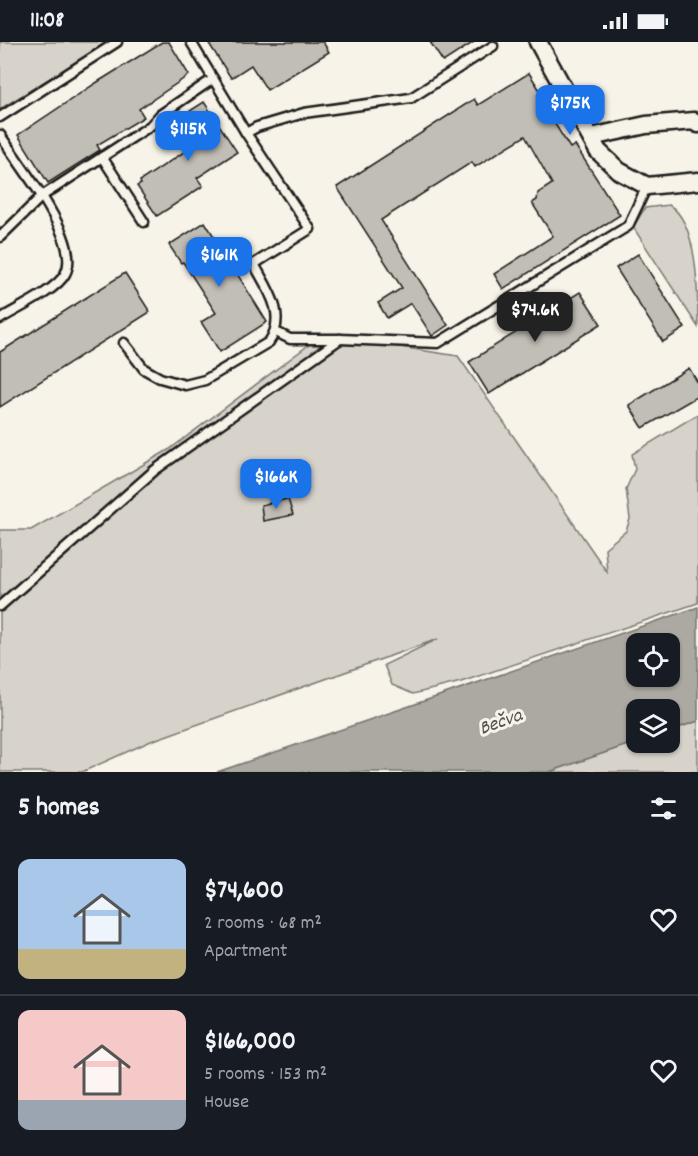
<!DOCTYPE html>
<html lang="en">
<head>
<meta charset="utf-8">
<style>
	:root { --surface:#171b24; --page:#20242c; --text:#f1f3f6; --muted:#9ea1a6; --line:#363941; --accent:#1a73e8 }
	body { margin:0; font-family:Dekko,sans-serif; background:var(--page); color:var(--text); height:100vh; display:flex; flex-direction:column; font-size:22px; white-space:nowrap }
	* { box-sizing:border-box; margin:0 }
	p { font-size:20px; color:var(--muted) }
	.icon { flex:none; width:33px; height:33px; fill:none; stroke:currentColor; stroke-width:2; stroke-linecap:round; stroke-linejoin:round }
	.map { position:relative; height:730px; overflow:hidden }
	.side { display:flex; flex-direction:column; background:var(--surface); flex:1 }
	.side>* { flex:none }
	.buttons { position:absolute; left:626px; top:591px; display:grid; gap:12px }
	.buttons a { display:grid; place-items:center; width:54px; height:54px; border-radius:12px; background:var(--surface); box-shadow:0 2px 4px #0004; font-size:30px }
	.price { position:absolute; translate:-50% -51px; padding:0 14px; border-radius:12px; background:var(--accent); color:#fff; font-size:20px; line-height:39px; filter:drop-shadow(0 2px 3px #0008) }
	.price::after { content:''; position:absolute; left:50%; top:36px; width:18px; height:14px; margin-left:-9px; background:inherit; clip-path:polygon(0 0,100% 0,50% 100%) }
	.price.on { background:#222; color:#fff }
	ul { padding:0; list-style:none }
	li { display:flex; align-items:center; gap:18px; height:150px; padding:0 18px }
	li+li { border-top:2px solid var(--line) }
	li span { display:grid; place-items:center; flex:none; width:168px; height:120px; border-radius:12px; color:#555 }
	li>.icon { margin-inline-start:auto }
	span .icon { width:72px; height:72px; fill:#fffc; stroke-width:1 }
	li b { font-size:26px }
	h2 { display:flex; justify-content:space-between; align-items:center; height:72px; padding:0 18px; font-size:26px }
	.status { display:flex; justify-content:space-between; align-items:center; height:42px; padding:0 30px; background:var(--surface); direction:ltr }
	.status svg { height:16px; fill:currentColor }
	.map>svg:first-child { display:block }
	.green { fill:#d7d3cb; stroke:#7a7874; stroke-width:1.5 }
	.water { fill:#aca9a2; stroke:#72716c; stroke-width:1.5; fill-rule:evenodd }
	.building { fill:#c0beb5; stroke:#1c1c1c; stroke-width:1.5 }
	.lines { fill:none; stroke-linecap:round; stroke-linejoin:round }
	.service-casing { stroke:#1c1c1c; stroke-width:13 }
	.minor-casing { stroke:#1c1c1c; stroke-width:21 }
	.service { stroke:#f7f3e8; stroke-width:8 }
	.minor { stroke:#f7f3e8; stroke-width:16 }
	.labels { text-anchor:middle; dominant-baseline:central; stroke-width:6; stroke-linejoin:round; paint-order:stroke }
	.water-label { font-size:20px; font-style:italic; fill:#565452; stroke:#f7f3e8 }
</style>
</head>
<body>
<div class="status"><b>11:08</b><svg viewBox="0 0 49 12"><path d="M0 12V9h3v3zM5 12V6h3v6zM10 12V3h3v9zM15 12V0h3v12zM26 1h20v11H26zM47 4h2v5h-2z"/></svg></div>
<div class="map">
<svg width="698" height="730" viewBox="0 0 698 730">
	<rect width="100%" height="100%" fill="#f7f3e8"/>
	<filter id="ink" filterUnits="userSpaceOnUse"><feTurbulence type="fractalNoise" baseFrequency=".0167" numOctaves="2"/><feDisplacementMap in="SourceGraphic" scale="12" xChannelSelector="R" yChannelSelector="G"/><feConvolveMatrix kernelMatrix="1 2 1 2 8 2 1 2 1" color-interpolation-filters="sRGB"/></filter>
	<g filter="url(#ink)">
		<g class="green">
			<polygon points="0,0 109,0 0,67"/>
			<path d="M 669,163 C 698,180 698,249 698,285 L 633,185 L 645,166 Z"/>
			<polygon points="322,293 458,314 607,530 605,506 626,489 630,477 626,447 635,427 632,412 698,372 698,561 461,640 413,652 392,643 384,623 438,597 151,699 82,730 0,730 0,488 31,488 170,407"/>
			<polygon points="698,679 698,730 549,730 636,700 669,700 669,689"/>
		</g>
		<path class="water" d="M 698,565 L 698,679 L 669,689 L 669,668 L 636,668 L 636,700 L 549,730 L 217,730 ZM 636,602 L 669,602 L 669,634 L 636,634 Z"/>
		<g class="building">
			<polygon points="162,0 169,0 189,33 139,67 144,75 97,103 100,108 48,141 18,93 96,41"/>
			<polygon points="208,0 323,0 329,10 267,48 251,23 231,36"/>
			<polygon points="430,0 474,0 443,20"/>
			<polygon points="529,31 553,69 548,71 570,106 575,103 620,173 503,247 494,232 553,194 532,161 537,158 538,151 552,142 525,94 475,125 472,120 381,178 448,283 432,294 411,261 387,276 378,261 402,246 337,145 474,57 478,63"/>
			<polygon points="204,60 237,110 197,136 203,144 157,174 137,144 141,142 140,139 196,102 179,76"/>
			<polygon points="205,180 267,280 220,310 201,280 216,271 183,220 181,221 169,203"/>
			<polygon points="638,212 685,286 663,300 616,226"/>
			<polygon points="125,231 150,270 0,365 0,310"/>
			<polygon points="580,250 601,282 489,352 469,320"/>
			<polygon points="689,326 698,341 698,354 643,386 629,363"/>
			<polygon points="288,457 293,473 263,479 261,463"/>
		</g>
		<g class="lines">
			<g class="service-casing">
				<g id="service">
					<polyline points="0,75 117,0"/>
					<polyline points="246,91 257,85 304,71 411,56 493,4"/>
					<polyline points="0,93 42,154 150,84 160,73 213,37"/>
					<polyline points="102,115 144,180"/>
					<path d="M 0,195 L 42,154 C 53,172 77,211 65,232 C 57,248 16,267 0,277"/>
					<polyline points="276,290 290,297 340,297 438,301 628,184 647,144"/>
					<path d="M 124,301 L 144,327 L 160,336 L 185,343 L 205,338 L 269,300 C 288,273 267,246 254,222 L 310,187 L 246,91 L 191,0"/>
					<polyline points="0,564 155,428 340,297"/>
				</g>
			</g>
			<g class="minor-casing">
				<g id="minor">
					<polyline points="538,0 598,109 619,129 647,144 698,139"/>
					<polyline points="591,95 646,83 694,79 698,82"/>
				</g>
			</g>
			<use href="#service" class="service"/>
			<use href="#minor" class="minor"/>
		</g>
	</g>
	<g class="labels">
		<g class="water-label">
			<text transform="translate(501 681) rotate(-20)">Bečva</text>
		</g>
	</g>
</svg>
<div class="buttons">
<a><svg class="icon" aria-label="locate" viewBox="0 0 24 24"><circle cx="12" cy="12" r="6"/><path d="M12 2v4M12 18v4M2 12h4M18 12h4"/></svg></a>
<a><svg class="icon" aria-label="layers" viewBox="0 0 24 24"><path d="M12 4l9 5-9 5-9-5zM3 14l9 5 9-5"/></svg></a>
</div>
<b class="price" style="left:570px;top:94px">$175K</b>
<b class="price" style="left:188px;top:120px">$115K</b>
<b class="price" style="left:219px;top:246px">$161K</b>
<b class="price on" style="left:535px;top:301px">$74.6K</b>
<b class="price" style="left:276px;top:468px">$166K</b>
</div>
<section class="side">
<h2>5 homes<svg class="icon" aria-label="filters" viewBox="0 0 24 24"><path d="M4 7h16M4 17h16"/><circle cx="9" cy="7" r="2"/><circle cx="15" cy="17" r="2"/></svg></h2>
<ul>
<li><span style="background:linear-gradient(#a9c7e8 75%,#c2b280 0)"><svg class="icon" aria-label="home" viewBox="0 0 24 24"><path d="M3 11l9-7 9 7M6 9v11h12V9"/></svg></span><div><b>$74,600</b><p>2 rooms · 68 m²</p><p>Apartment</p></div><svg class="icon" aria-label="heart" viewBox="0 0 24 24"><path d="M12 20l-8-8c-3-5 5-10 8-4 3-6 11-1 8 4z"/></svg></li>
<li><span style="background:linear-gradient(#f6c9c9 75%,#9aa5b1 0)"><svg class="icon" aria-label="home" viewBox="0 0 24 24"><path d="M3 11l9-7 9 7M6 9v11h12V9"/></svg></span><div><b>$166,000</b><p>5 rooms · 153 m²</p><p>House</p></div><svg class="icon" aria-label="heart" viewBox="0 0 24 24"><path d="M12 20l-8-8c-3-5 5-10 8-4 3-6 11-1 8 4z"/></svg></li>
</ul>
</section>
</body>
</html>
